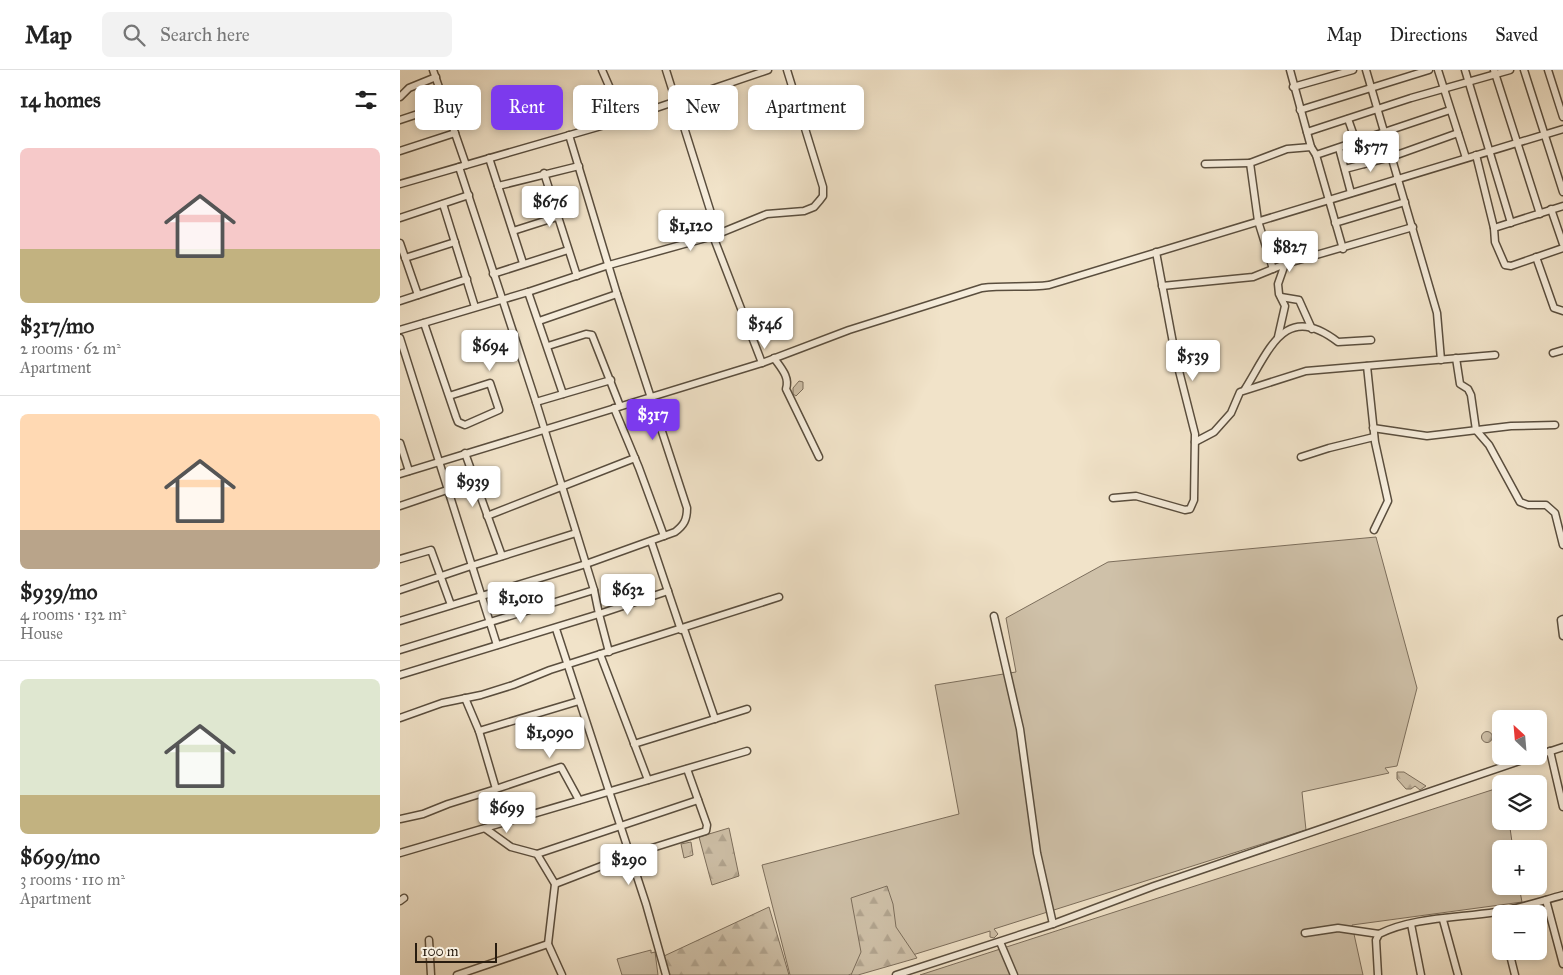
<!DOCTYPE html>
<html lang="en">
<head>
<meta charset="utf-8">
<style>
	:root { --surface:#fff; --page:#f2f2f2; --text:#222; --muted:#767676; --line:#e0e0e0; --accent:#7c3aed }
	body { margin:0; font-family:"IM FELL Great Primer",serif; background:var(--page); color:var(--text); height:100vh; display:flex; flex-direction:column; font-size:19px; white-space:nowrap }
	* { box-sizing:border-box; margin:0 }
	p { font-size:16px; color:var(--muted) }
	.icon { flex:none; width:28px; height:28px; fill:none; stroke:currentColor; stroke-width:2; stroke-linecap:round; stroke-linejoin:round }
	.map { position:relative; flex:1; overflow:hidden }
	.side { display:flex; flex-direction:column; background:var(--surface); width:400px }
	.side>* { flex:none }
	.guide { position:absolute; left:15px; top:15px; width:475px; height:45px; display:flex; gap:10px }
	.needle { width:32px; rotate:334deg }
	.tools { position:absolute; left:1092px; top:640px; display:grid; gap:10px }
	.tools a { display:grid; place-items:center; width:55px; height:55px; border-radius:8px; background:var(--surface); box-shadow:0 2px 8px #0003; font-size:25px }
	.scale { position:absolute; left:15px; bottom:12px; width:82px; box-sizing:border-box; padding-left:5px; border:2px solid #281c0f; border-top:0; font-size:14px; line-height:18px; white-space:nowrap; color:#281c0f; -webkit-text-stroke:4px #f6eddc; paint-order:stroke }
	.price { position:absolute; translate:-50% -42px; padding:0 11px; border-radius:5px; background:#fff; color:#222; font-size:16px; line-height:32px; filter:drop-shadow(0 1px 2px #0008) }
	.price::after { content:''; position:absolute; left:50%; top:30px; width:15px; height:11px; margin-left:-8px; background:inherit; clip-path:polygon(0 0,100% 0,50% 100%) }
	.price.selected { background:var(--accent); color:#fff }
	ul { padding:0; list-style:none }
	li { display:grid; align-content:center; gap:10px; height:265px; padding:0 20px }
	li+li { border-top:1px solid var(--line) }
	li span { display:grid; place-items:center; height:155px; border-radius:8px; color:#555 }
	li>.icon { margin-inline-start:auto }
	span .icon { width:90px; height:90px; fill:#fffc; stroke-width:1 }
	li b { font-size:21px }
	h2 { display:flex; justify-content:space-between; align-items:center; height:60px; padding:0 20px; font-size:21px }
	.chip { padding:0 18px; border-radius:8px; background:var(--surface); box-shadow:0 2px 8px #0003; font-size:18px; line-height:45px }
	.chip.selected { background:var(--accent); color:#fff }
	header { display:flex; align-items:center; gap:30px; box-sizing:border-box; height:70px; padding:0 25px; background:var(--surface); border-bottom:1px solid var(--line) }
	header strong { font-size:24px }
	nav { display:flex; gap:28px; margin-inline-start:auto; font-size:18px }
	.search { width:350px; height:45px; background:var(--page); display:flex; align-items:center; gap:12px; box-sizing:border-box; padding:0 18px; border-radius:8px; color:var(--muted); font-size:19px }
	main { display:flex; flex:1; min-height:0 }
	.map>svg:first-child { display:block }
	.green { fill:#cfc1a9; stroke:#7c6e5c }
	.forest { fill:url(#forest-firs); stroke:#7c6e5c }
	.park { fill:url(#park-crowns); stroke:#7c6e5c }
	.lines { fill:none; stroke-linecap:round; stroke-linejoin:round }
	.minor-casing { stroke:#5a4e3e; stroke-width:9 }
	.minor { stroke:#f6eddc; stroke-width:6 }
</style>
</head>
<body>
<header>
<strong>Map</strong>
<div class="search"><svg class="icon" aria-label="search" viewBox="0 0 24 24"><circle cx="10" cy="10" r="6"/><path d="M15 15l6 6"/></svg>Search here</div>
<nav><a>Map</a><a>Directions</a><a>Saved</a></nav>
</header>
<main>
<section class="side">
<h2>14 homes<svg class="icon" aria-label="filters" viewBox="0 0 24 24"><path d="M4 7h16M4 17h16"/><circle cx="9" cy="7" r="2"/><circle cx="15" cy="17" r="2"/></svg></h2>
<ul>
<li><span style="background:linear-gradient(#f6c9c9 65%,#c2b280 0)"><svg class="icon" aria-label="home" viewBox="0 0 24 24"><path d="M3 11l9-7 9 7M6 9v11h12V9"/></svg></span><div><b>$317/mo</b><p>2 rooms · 62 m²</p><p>Apartment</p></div></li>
<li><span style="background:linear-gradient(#ffd9b3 75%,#b9a48a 0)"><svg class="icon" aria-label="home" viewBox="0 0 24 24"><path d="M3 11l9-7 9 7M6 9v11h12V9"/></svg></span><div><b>$939/mo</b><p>4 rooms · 132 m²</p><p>House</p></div></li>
<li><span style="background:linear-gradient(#dfe7d0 75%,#c2b280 0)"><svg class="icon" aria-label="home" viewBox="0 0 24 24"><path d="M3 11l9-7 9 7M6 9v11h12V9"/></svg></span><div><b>$699/mo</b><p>3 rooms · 110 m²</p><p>Apartment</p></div></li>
</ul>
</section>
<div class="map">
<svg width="1163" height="905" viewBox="0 0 1163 905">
	<defs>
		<pattern id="forest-firs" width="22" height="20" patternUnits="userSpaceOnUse" patternTransform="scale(1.25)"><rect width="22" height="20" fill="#cfc1a9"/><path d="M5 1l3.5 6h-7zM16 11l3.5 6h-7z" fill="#b2a590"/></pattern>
		<pattern id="park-crowns" width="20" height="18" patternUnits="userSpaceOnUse" patternTransform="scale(1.25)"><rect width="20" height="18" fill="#cfc1a9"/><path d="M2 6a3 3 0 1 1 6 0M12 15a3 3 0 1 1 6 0" fill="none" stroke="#b2a590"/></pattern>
	</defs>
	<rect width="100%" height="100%" fill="#f1e3c9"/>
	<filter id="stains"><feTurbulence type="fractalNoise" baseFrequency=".004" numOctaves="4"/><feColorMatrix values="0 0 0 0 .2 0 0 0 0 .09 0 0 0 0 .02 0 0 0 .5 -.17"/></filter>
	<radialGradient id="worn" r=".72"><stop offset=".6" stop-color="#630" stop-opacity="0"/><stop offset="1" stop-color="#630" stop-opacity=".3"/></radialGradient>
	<g class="green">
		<polygon points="399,311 403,312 403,319 396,326 393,324 393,318"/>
		<polygon points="976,467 1017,618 997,696 985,698 989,703 902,722 906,760 594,859 598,864 594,868 590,867 590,861 448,905 390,905 362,795 559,744 535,615 616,602 606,548 708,492"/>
		<polygon points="1101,717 1101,751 1109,751 1113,779 1101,779 1101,816 1119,816 1122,832 952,855 963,905 520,905"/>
		<polygon points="251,880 251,883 255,882 258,905 222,905 217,889"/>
	</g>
	<g class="forest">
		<circle cx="1087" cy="667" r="5.5"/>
		<polygon points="997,702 1004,702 1026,716 1020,720 1015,716 1011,719 1006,719 997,709"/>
		<polygon points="329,758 339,806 312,815 299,767"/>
		<polygon points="487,816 493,834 496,857 517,888 458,905 451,905 461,882 451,828"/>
		<polygon points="369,837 389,905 269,905 264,886"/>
	</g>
	<polygon class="park" points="291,772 293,785 284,788 281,774"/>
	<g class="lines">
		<g class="minor-casing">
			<g id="minor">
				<polyline points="33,0 66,95"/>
				<polyline points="202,0 223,48"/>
				<polyline points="266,0 311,143 313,166 362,293"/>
				<polyline points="890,0 911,77"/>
				<polyline points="966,0 1037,243 1041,290"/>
				<polyline points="1038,0 1066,88"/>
				<polyline points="1065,0 1111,153"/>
				<polyline points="1094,0 1140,144"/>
				<polyline points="1124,0 1163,122"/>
				<polyline points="1148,0 1163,47"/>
				<polyline points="893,17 953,0"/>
				<polyline points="0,27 9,18 36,7"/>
				<polyline points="900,40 1029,0"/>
				<polyline points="948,49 964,94"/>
				<polyline points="0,50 45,35"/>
				<polyline points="907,62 1011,28 1110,0"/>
				<polyline points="939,78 951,123"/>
				<polyline points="0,81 55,63"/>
				<polyline points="1076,85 1094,158"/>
				<polyline points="89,88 123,193"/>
				<polyline points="805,94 850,93"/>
				<polyline points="945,99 991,87 1058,63"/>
				<polyline points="144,103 177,206"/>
				<polyline points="0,114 215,52 368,0"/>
				<polyline points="98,116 179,96"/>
				<polyline points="43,134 75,237"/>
				<polyline points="1163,136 1094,158 1095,172 1105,195 1111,196 1163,178"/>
				<polyline points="1151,139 1163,174"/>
				<polyline points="0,148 69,125"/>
				<polyline points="935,153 1005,132"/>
				<polyline points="113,161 157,147"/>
				<polyline points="0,173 18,225"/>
				<polyline points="943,179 916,85 1050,40"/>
				<polyline points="1136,187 1154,238 1163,241"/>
				<polyline points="5,188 55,172"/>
				<polyline points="873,199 858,151 850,93 887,79 911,77 916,85"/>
				<polyline points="93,204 168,180"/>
				<polyline points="762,216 853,207 885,194 1013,157"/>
				<polyline points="128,222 163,324"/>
				<polyline points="881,227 899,230 912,259"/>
				<polyline points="0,231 67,209"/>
				<polyline points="139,251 217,224"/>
				<polyline points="24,253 56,347 58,352 65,355 99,340 90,313 49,326"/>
				<polyline points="0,260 128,222 209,195 313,166 367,144 404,141 414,137 420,130 423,126 423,117 387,0"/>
				<polyline points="878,267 885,236 879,224 878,214 885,194"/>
				<polyline points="0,268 97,575"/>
				<polyline points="148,276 186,264 192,265 220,336"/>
				<polyline points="1153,283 1163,280"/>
				<path d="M 374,288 C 381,298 390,307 386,319 L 419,387"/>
				<polyline points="1056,288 1060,314 1068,319 1071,325 1076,360 1089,375 1120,432 1128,435 1146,435 1155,443 1163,475"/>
				<polyline points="967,296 975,372 988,431 974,460"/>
				<path d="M 845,319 C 870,279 885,231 938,272 L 971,270"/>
				<polyline points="136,332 211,310"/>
				<polyline points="214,338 239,398 264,466"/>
				<polyline points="973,358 1027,366 1111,356 1155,355"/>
				<polyline points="795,372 814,362 831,343 840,322 906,301 1095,285"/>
				<polyline points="0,373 9,401"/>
				<polyline points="65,383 102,486"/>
				<polyline points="901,387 929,378 974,367"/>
				<path d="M 0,404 L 362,293 L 449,260 L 582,218 C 605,215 626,218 649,215 L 1163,59"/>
				<polyline points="713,428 736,426 785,440 790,439 794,430 795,364 776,289 756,182"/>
				<polyline points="0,436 47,420"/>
				<polyline points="87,446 235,388"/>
				<polyline points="251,471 281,560"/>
				<polyline points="0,489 31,480 51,535"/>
				<polyline points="0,520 71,496 176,463"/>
				<polyline points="594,546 620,659 637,783 653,854"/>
				<polyline points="1163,549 1161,550 1163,566"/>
				<path d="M 0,551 L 186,494 L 275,462 C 284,455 287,450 287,438 L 217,224 L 169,65"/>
				<polyline points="156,559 246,834 266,905"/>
				<polyline points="284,559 315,649"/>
				<polyline points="0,580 194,520 136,332 59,97"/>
				<polyline points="209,582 199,544 268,521"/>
				<polyline points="200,584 248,710"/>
				<polyline points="0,605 199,544 194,520"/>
				<polyline points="65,628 79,661 179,631"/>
				<polyline points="0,648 42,633 81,625 113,615 150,600 379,527"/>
				<polyline points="234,674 347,639"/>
				<polyline points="1150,681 1163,737"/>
				<polyline points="1139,685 1163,677"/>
				<polyline points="96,719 161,697 179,730"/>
				<polyline points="0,749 23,744 48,734 96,719 79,661"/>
				<polyline points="86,759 111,777 137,784 155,814 148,874 162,905"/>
				<polyline points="0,783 347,681"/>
				<polyline points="137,784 298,730"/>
				<polyline points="155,814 230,785 306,761 307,755 287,699"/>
				<polyline points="1146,830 1163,894"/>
				<polyline points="0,831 4,828"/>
				<polyline points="1099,842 1101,852"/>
				<polyline points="1043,850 1058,905"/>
				<polyline points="1011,854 1021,905"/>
				<polyline points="905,863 938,858 979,864"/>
				<polyline points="29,870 31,905"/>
				<polyline points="600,872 614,905"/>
				<polyline points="1109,881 1115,905"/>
				<polyline points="57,905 148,874"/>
				<polyline points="496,905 653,854 754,816 1134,686"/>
				<path d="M 978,905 L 976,870 L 979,864 C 1013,847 1058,848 1096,842 C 1118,839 1141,831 1163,825"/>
			</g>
		</g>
		<use href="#minor" class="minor"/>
	</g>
	<rect width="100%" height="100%" filter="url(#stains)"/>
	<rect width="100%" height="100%" fill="url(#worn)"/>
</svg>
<div class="tools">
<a><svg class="needle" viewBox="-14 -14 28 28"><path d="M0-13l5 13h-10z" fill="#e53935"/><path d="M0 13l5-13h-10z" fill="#767676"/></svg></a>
<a><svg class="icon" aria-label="layers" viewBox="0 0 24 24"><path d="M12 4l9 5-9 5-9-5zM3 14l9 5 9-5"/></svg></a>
<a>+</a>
<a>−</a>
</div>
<div class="scale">100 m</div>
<b class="price" style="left:971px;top:103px">$577</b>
<b class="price" style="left:150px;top:158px">$676</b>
<b class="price" style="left:291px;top:182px">$1,120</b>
<b class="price" style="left:890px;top:203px">$827</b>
<b class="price" style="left:365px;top:280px">$546</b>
<b class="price" style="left:90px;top:302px">$694</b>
<b class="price" style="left:793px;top:312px">$539</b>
<b class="price selected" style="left:253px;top:371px">$317</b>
<b class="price" style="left:73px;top:438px">$939</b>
<b class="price" style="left:228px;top:546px">$632</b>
<b class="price" style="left:121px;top:554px">$1,010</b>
<b class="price" style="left:150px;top:689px">$1,090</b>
<b class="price" style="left:107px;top:764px">$699</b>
<b class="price" style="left:229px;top:816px">$290</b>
<div class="guide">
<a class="chip">Buy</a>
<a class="chip selected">Rent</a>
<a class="chip">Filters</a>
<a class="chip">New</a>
<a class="chip">Apartment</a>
</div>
</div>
</main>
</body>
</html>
